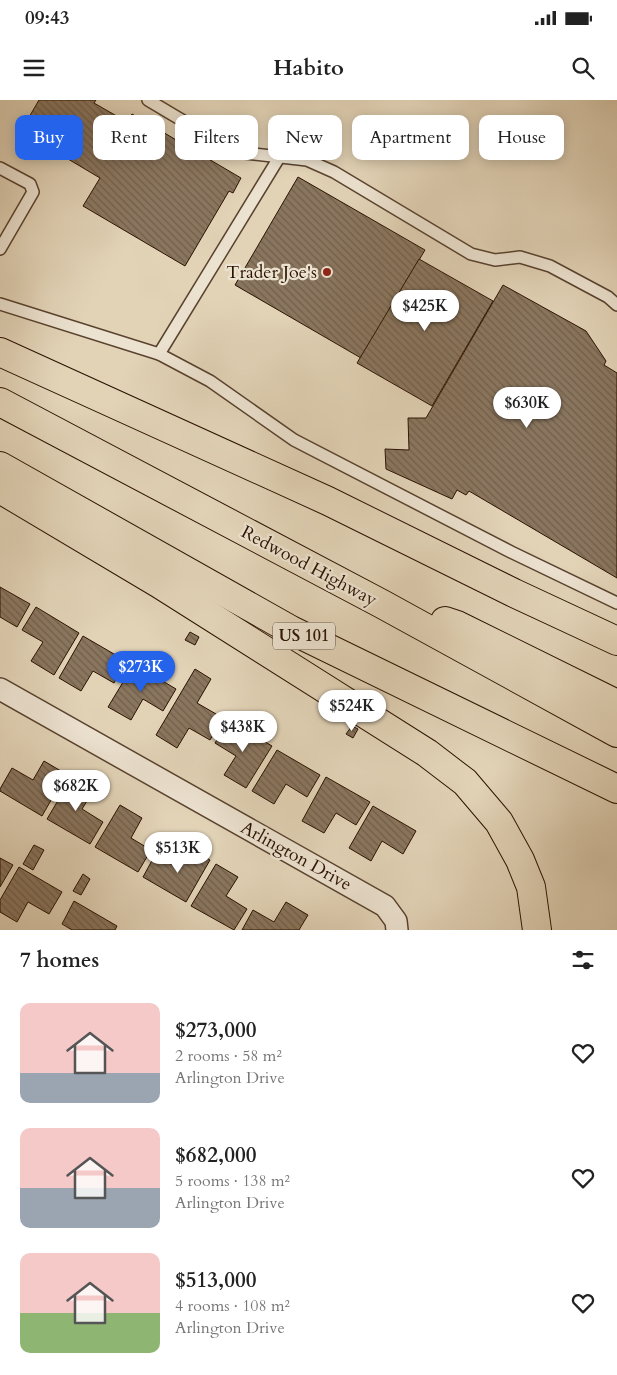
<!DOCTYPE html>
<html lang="en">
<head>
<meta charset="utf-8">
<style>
	:root { --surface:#fff; --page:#f2f2f2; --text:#222; --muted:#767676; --accent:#2563eb }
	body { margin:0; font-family:Cardo,serif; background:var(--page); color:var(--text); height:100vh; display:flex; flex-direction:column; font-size:19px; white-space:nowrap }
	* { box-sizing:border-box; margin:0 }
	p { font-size:16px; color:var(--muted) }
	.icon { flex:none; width:28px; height:28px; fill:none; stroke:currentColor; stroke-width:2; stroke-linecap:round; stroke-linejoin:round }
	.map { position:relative; height:830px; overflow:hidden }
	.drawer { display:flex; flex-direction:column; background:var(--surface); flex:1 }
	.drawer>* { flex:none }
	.top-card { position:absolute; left:15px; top:15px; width:588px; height:45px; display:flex; gap:10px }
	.price { position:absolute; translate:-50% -42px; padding:0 11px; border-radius:18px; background:#fff; color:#222; font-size:16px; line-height:32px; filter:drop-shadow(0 1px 2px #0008) }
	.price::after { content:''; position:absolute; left:50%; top:30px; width:15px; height:11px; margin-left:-8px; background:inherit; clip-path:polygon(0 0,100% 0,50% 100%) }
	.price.current { background:var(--accent); color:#fff }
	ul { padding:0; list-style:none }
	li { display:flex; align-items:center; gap:15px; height:125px; padding:0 20px }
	li span { display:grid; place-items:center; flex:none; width:140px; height:100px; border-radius:10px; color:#555 }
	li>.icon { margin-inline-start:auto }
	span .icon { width:60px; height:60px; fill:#fffc; stroke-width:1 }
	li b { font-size:21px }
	h2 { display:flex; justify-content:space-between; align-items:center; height:60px; padding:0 20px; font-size:21px }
	.chip { padding:0 18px; border-radius:10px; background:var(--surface); box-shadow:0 2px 12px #0003; font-size:18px; line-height:45px }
	.chip.current { background:var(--accent); color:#fff }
	.status { display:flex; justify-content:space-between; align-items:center; height:35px; padding:0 25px; background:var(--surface); direction:ltr }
	.status svg { height:14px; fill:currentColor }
	header { display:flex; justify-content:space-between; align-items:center; height:65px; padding:0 20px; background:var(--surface); font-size:22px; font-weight:800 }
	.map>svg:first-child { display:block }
	.building { fill:url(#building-back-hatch); stroke:#2b1200 }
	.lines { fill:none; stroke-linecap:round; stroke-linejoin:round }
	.lane-casing { stroke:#59422e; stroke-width:14 }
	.street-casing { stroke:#59422e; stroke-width:24 }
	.highway-casing { stroke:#2b1200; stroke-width:30 }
	.lane { stroke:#ece2d0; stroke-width:11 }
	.street { stroke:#ece2d0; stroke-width:21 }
	.highway { stroke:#e2d3b7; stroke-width:28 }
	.poi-dot { fill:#8f2418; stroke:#ece2d0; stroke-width:2 }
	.labels { text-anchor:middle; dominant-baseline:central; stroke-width:4.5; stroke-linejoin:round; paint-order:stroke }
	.shield { fill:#ece2d0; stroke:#65503e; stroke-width:1 }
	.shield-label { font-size:16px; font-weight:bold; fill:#2b1200 }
	.poi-label { font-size:18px; fill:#2b1200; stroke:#ece2d0; text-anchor:end }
	.street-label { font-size:18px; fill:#2b1200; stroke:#ece2d0 }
</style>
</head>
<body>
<div class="status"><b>09:43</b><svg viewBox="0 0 49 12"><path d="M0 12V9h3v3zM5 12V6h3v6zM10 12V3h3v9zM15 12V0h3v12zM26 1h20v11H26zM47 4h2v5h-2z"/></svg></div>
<header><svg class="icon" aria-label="menu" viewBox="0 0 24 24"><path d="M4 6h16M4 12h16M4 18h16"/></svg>Habito<svg class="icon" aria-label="search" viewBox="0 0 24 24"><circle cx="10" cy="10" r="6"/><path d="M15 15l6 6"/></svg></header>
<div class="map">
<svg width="617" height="830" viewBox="0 0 617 830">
	<defs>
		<pattern id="building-back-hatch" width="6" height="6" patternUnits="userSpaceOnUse" patternTransform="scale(1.25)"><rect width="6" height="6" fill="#8a765f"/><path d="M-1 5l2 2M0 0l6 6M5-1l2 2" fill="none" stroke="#715f4c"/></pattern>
	</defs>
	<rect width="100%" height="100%" fill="#e2d3b7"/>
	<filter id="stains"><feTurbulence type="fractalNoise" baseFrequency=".004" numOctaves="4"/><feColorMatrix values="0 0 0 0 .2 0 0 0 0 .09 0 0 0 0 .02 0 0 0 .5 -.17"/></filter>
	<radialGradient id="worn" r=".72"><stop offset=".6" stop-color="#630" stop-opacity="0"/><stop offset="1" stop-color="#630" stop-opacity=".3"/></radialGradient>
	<g class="building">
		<polygon points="39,0 96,0 94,3 127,22 132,14 241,78 233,93 229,91 185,166 83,106 100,78 21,31"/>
		<polygon points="298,77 425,150 361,258 235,185"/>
		<polygon points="419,159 493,201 432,306 357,263"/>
		<polygon points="503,185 586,231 606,261 604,265 617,273 617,478 469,391 466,395 457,390 452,399 386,369 385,349 409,350 408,318 426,318"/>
		<polygon points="0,487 30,504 17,527 0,517"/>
		<polygon points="36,507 79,533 54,575 31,561 43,542 22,530"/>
		<polygon points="190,532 199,537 195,545 185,540"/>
		<polygon points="83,536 126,561 114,583 93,571 81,591 59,578"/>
		<polygon points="134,564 176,589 163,611 143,599 131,620 108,607"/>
		<polygon points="195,569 211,579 197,603 223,618 210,640 189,628 177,648 156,635"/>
		<polygon points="229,620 272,646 246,688 224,675 236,656 215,643"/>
		<polygon points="352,626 358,629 353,638 346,634"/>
		<polygon points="277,650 320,675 307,697 286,684 274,704 252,691"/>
		<polygon points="44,661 66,674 42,716 0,691 0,689 12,668 33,680"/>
		<polygon points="72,677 94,690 82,709 103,722 90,744 47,719"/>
		<polygon points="326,677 370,702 356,725 336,713 324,733 302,721"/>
		<polygon points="120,705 142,718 131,738 151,750 138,772 95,747"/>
		<polygon points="373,706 416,731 403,754 382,741 371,761 349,748"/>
		<polygon points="34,745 44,750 33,770 23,764"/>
		<polygon points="188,747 210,760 186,802 143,777 155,755 176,767"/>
		<polygon points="0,758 13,765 0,787"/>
		<polygon points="216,764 238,777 226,796 247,809 234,830 191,806"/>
		<polygon points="19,767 62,792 49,814 28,802 17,822 0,812 0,800"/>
		<polygon points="83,774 90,779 81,795 73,791"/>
		<polygon points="74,801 117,826 115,830 72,830 62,824"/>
		<polygon points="286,802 308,815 299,830 242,830 253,810 274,822"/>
	</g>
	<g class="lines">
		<g class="lane-casing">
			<g id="lane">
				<polyline points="148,0 222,44 245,53 307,60 334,72 471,154 495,160 520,157 550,166 608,197 617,205"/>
				<polyline points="0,68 30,84 33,92 0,149"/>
				<polyline points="0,204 159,254 210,281 294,340 511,452 617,503"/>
				<polyline points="159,254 280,56"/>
			</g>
		</g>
		<g class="street-casing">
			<polyline id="street" points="0,589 385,806 396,821 397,830"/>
		</g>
		<g class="highway-casing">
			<g id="highway">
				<polyline points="0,252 328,401 514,493 617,541"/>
				<polyline points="0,302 382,504 617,633"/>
				<polyline points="0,366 291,530 617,689"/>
				<polyline points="0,389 158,483 427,653 465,682 499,722 520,760 531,787 537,830"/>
				<polyline points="445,521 457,525 617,604"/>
			</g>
		</g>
		<use href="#lane" class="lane"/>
		<use href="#street" class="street"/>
		<use href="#highway" class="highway"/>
	</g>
	<circle class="poi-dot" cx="327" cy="172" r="5"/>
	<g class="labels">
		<rect class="shield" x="273" y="522.5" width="62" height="27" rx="4"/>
		<g class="shield-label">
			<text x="304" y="536">US 101</text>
		</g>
		<g class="poi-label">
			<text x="317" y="172">Trader Joe's</text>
		</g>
		<g class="street-label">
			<text transform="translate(309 466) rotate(28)">Redwood Highway</text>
			<text transform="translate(296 756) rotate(29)">Arlington Drive</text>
		</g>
	</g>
	<rect width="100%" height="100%" filter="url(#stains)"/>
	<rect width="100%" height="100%" fill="url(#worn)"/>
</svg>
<b class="price" style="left:425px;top:232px">$425K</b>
<b class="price" style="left:527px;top:329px">$630K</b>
<b class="price current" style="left:141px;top:593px">$273K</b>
<b class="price" style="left:352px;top:632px">$524K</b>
<b class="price" style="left:243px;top:653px">$438K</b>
<b class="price" style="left:76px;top:712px">$682K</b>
<b class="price" style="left:178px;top:774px">$513K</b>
<div class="top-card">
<a class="chip current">Buy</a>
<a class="chip">Rent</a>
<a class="chip">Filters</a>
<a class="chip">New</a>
<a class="chip">Apartment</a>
<a class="chip">House</a>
</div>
</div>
<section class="drawer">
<h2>7 homes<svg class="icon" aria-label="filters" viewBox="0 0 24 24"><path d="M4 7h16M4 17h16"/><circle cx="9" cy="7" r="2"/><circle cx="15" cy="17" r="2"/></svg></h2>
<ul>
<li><span style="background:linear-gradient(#f6c9c9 70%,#9aa5b1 0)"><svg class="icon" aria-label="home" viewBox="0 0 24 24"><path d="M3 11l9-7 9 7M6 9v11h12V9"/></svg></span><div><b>$273,000</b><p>2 rooms · 58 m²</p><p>Arlington Drive</p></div><svg class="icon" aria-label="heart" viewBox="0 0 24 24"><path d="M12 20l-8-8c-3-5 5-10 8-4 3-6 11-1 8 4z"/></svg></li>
<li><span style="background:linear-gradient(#f6c9c9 60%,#9aa5b1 0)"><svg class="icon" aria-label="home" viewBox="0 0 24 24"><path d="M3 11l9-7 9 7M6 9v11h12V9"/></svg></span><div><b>$682,000</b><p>5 rooms · 138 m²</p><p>Arlington Drive</p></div><svg class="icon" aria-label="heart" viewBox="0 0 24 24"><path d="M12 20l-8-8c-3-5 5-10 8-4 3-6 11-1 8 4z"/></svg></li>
<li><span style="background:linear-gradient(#f6c9c9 60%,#8fb573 0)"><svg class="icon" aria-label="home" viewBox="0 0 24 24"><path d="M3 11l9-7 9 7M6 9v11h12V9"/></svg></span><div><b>$513,000</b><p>4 rooms · 108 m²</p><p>Arlington Drive</p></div><svg class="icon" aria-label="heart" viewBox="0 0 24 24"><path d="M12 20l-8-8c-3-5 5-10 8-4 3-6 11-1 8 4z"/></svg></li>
</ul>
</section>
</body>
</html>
